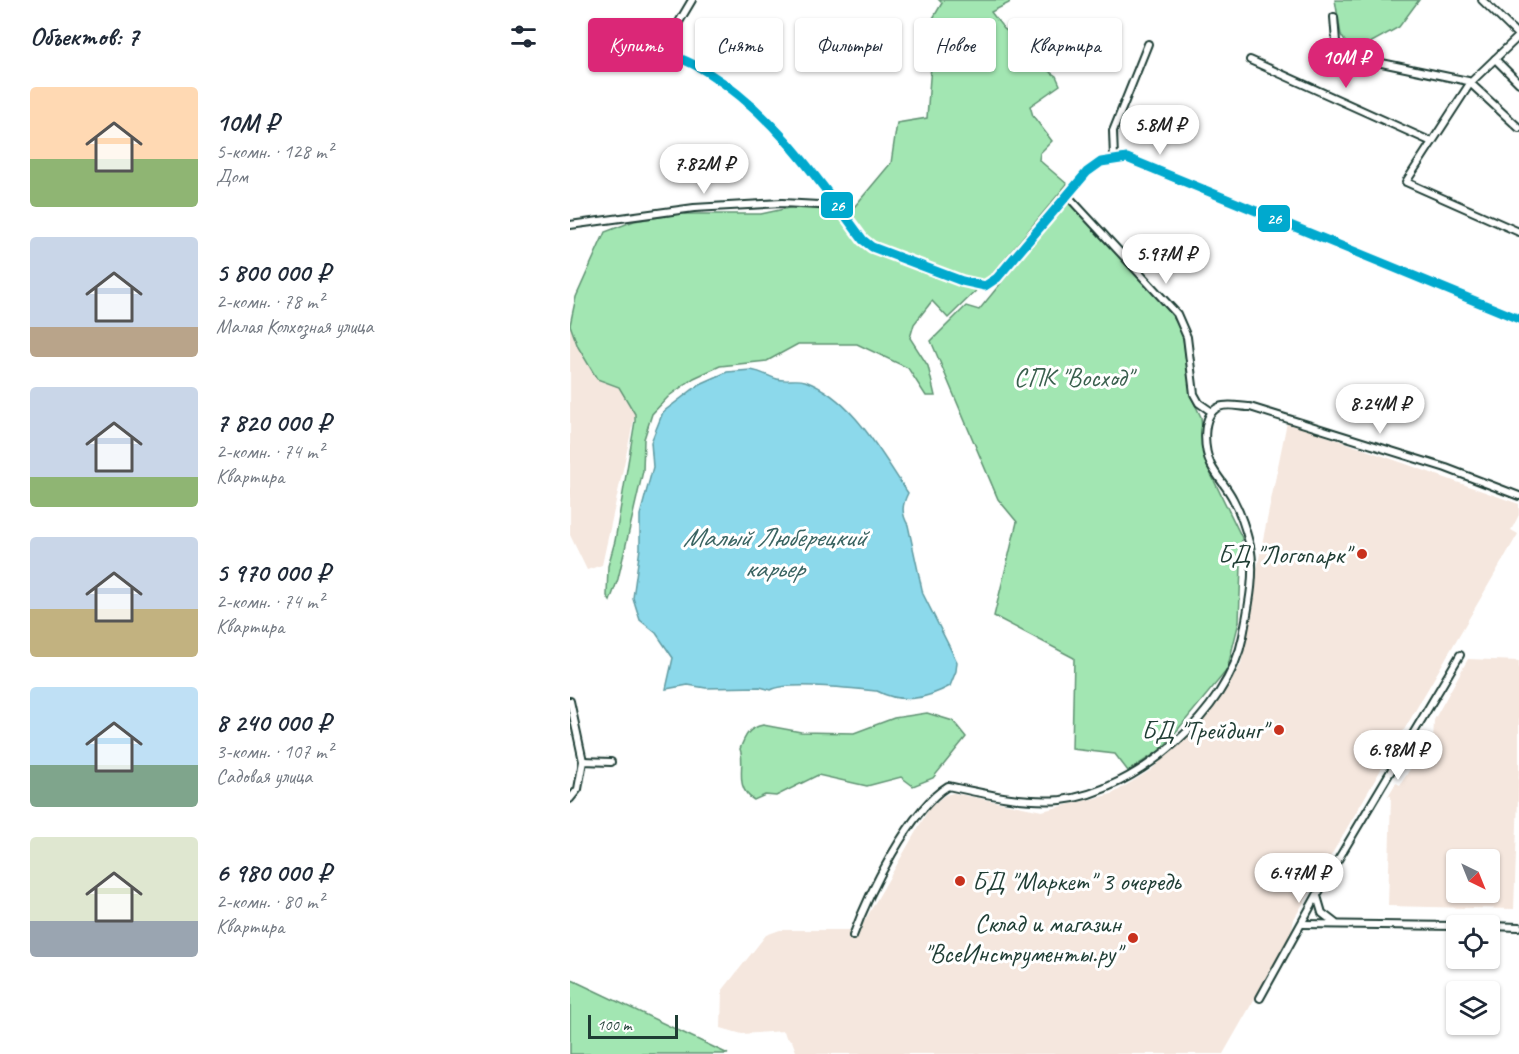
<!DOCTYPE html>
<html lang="ru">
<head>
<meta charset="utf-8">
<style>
	:root { --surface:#fff; --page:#f2f2f3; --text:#1f2937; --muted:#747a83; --accent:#db2777 }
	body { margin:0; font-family:Caveat,sans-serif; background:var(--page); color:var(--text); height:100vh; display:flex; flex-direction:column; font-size:22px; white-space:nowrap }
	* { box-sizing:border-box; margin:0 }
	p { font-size:20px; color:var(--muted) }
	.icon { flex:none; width:33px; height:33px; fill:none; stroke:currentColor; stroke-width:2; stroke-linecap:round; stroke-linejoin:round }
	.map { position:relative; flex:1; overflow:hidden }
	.drawer { display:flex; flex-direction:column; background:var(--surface); width:570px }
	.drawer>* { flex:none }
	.hud { position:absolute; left:18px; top:18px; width:570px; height:54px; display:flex; gap:12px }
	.needle { width:39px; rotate:137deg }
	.buttons { position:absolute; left:876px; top:849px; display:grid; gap:12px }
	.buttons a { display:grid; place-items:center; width:54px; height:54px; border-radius:6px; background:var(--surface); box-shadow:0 2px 4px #0004; font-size:30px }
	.scale { position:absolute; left:18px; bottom:15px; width:90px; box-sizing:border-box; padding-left:6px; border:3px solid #1f3d34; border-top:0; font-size:16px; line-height:21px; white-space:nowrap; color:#1f3d34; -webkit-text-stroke:4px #fff; paint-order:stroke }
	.price { position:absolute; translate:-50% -51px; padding:0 14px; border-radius:21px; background:#fff; color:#222; font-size:20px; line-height:39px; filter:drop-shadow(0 2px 3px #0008) }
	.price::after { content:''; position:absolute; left:50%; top:36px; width:18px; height:14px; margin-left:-9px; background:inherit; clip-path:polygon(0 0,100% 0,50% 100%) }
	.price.on { background:var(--accent); color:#fff }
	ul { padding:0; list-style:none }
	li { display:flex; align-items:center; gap:18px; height:150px; padding:0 30px }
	li span { display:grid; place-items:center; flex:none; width:168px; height:120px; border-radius:6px; color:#555 }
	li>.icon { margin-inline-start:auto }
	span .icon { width:72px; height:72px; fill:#fffc; stroke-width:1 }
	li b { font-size:26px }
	h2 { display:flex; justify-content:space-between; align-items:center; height:72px; padding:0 30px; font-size:26px }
	.tag { padding:0 21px; border-radius:6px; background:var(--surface); box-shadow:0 2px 4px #0004; font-size:21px; line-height:54px }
	.tag.on { background:var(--accent); color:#fff }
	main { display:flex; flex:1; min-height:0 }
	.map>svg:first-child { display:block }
	.built { fill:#f5e7de; fill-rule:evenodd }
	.green { fill:#a2e6b2; stroke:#609273; stroke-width:1.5 }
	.water { fill:#8cd9eb; stroke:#609ba2; stroke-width:1.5 }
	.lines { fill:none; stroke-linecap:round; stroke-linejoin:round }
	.minor-casing { stroke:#1f3d34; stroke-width:10 }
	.minor { stroke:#fff; stroke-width:6 }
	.bus-1-casing { stroke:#fff; stroke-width:14 }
	.bus-1 { stroke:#00a9ce; stroke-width:9 }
	.poi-dot { fill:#c8321e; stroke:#fff; stroke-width:2 }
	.labels { text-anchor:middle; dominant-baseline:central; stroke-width:6; stroke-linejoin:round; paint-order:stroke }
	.park-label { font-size:26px; fill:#395f4d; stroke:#fff }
	.poi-label { font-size:26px; fill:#1f3d34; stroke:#fff; text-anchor:end }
	.water-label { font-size:27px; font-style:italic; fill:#3a6462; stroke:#fff }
	.line-badge { stroke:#fff; stroke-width:2 }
	.badge-label { font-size:16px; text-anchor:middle; font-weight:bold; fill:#fff }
</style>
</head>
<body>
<main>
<section class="drawer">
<h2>Объектов: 7<svg class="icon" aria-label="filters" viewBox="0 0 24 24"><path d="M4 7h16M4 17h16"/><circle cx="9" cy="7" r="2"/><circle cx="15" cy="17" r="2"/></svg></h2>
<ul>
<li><span style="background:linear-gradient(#ffd9b3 60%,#8fb573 0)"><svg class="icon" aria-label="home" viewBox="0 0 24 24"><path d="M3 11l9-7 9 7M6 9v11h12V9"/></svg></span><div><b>10M ₽</b><p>5-комн. · 128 m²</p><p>Дом</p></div></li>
<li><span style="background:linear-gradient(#c9d6e8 75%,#b9a48a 0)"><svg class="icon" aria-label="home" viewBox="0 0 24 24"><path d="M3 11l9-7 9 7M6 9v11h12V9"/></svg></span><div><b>5 800 000 ₽</b><p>2-комн. · 78 m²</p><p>Малая Колхозная улица</p></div></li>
<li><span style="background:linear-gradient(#c9d6e8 75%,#8fb573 0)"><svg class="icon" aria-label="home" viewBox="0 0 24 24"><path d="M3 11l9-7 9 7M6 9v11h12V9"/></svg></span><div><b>7 820 000 ₽</b><p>2-комн. · 74 m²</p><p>Квартира</p></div></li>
<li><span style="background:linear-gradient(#c9d6e8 60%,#c2b280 0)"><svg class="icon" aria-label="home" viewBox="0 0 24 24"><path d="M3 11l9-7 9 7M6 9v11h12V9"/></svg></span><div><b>5 970 000 ₽</b><p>2-комн. · 74 m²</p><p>Квартира</p></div></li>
<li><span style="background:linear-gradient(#bfe0f5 65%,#7fa58c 0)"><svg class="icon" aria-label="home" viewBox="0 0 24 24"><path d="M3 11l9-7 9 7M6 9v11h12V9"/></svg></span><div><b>8 240 000 ₽</b><p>3-комн. · 107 m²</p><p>Садовая улица</p></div></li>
<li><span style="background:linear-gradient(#dfe7d0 70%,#9aa5b1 0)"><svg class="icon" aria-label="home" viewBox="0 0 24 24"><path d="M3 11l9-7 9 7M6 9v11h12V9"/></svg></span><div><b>6 980 000 ₽</b><p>2-комн. · 80 m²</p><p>Квартира</p></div></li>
</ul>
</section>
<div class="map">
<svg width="949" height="1054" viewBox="0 0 949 1054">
	<rect width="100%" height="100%" fill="#fff"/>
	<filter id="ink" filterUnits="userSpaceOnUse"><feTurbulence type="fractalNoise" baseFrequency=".0167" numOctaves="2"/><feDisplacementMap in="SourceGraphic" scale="12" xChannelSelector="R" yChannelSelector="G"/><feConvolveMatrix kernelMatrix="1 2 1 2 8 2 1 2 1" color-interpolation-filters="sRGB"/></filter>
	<g filter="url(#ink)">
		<g class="built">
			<polygon points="0,325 8,347 27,379 49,386 65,414 32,565 17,570 0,535"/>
			<polygon points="717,422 949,504 949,515 941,530 948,534 724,919 721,935 653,1054 227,1054 222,1041 216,1037 214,1031 172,1034 151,1028 152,991 196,935 210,930 281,930 280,935 286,936 360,807 375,795 383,793 472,811 542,794 581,770 638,714 671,665 681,598"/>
			<path d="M 898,659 L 949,661 L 949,770 L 944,909 L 818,906 L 821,796 L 818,796 L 826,783 L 830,785 L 842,766 L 862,766 L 864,720 ZM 886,860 L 920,860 L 920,892 L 886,892 Z"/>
		</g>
		<g class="green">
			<polygon points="369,0 440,0 439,3 421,12 434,29 451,40 470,65 486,76 490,85 460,106 463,116 482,141 470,153 469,160 497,184 419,278 378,318 362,301 344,324 340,338 358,366 365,396 356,396 338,368 287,344 228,344 197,361 150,366 124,378 99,396 82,414 74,439 73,471 48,579 40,601 37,596 38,566 45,541 65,421 65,414 49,387 27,379 8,347 0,325 6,297 35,232 64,221 109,214 191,214 228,206 265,211 285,206 321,163 327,123 357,118 361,65 373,53 359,25 372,3"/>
			<polygon points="765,0 849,0 829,27 782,53 771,35"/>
			<polygon points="497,202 502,203 596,307 612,330 621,396 631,417 634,460 672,538 669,622 657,670 591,750 558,771 545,754 502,749 504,658 424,616 447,522 428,499 361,341 396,306 409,310"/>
			<path d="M 357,713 L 383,721 L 396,737 L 363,778 L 343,786 L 331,777 L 297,786 L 248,775 L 206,796 L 195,795 L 184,800 C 163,787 176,764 170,749 C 175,736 178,728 193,725 L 231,732 L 284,733 L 324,718 Z"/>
			<polygon points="0,979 158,1054 0,1054"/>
		</g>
		<path class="water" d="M 181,370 C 193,372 197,376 207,379 C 216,382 226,378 235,381 C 283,399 310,452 338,493 C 332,505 331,513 338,525 L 353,594 L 387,662 L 386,671 L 380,686 C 356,699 332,704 307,691 C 285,689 217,681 201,690 L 190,687 L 136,688 L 118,685 L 96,689 L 103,658 L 86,633 L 70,620 L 63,598 L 70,548 L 70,515 L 83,467 L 81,442 L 93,412 L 130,384 L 157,372 Z"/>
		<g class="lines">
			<g class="minor-casing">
				<g id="minor">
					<polyline points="912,0 949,36"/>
					<polyline points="764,17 766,42 778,56 898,81 949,128"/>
					<polyline points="949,36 901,82 836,182 949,232"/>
					<path d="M 65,43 C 171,64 232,160 293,240 L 302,247 L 392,281 L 415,286 L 427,278 L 517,172 L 531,162 L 557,158 L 949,319"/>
					<polyline points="93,49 122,0"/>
					<polyline points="925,59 949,83"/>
					<polyline points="680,60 862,142"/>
					<polyline points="544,158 543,131 578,44"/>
					<polyline points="496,194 607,314 617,337 624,394 629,403 642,412"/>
					<polyline points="0,225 124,208 212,203 267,206"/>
					<polyline points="0,701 13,761"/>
					<polyline points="0,799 8,789 13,761 41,762"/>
					<polyline points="747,896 752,913 765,923"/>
					<polyline points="732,924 886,926"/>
					<polyline points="920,926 949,927"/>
					<path d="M 283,936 C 298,895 340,809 378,786 C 414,794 454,803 491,800 C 566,792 659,711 673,636 C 678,609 686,574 680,546 C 676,530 671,514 663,499 C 657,487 647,477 641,465 C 634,450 630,415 649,407 C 658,403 671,407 680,407 L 876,468 L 949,496"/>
					<polyline points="690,998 747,895 890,655"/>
				</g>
			</g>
			<use href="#minor" class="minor"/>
			<g class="bus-1-casing">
				<g id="bus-1">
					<path d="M 65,43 C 90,50 115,58 137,72 C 203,113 248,179 293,240 L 302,247 L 392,281 L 415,286 L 427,278 L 517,172 L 531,162 L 557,158 L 949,319"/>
					<polyline points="65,43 81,26 102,33 93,49"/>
				</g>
			</g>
			<use href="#bus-1" class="bus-1"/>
		</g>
	</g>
	<g class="poi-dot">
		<circle cx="792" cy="554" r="6"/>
		<circle cx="709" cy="730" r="6"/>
		<circle cx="390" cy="881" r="6"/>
		<circle cx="563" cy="938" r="6"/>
	</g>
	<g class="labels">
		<g class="park-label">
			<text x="503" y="377">СПК "Восход"</text>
		</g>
		<g class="poi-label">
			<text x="780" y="554">БД "Логопарк"</text>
			<text x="697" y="730">БД "Трейдинг"</text>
			<text x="402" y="881" text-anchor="start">БД "Маркет" 3 очередь</text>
			<text x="551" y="923">Склад и магазин<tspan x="551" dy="30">"ВсеИнструменты.ру"</tspan></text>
		</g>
		<g class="water-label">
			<text x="204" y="537">Малый Люберецкий<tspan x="204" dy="31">карьер</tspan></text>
		</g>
	</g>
	<g class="line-badge">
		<rect x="250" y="191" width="34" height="28" rx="6" fill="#00a9ce"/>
		<rect x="687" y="204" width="34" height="29" rx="6" fill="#00a9ce"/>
	</g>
	<g class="badge-label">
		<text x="267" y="211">26</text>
		<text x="704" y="224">26</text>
	</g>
</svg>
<div class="buttons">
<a><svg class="needle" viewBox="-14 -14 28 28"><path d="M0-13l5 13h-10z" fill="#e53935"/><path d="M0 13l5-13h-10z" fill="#747a83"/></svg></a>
<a><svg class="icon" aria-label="locate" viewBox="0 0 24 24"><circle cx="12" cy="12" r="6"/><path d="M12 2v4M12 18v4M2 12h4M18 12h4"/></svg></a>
<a><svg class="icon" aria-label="layers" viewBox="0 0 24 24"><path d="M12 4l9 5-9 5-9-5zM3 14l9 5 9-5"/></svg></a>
</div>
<div class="scale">100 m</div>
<b class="price on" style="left:776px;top:89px">10M ₽</b>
<b class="price" style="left:590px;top:156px">5.8M ₽</b>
<b class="price" style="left:134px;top:195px">7.82M ₽</b>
<b class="price" style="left:596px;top:285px">5.97M ₽</b>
<b class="price" style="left:810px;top:435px">8.24M ₽</b>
<b class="price" style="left:828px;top:781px">6.98M ₽</b>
<b class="price" style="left:729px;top:904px">6.47M ₽</b>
<div class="hud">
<a class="tag on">Купить</a>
<a class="tag">Снять</a>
<a class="tag">Фильтры</a>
<a class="tag">Новое</a>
<a class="tag">Квартира</a>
</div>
</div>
</main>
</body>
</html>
